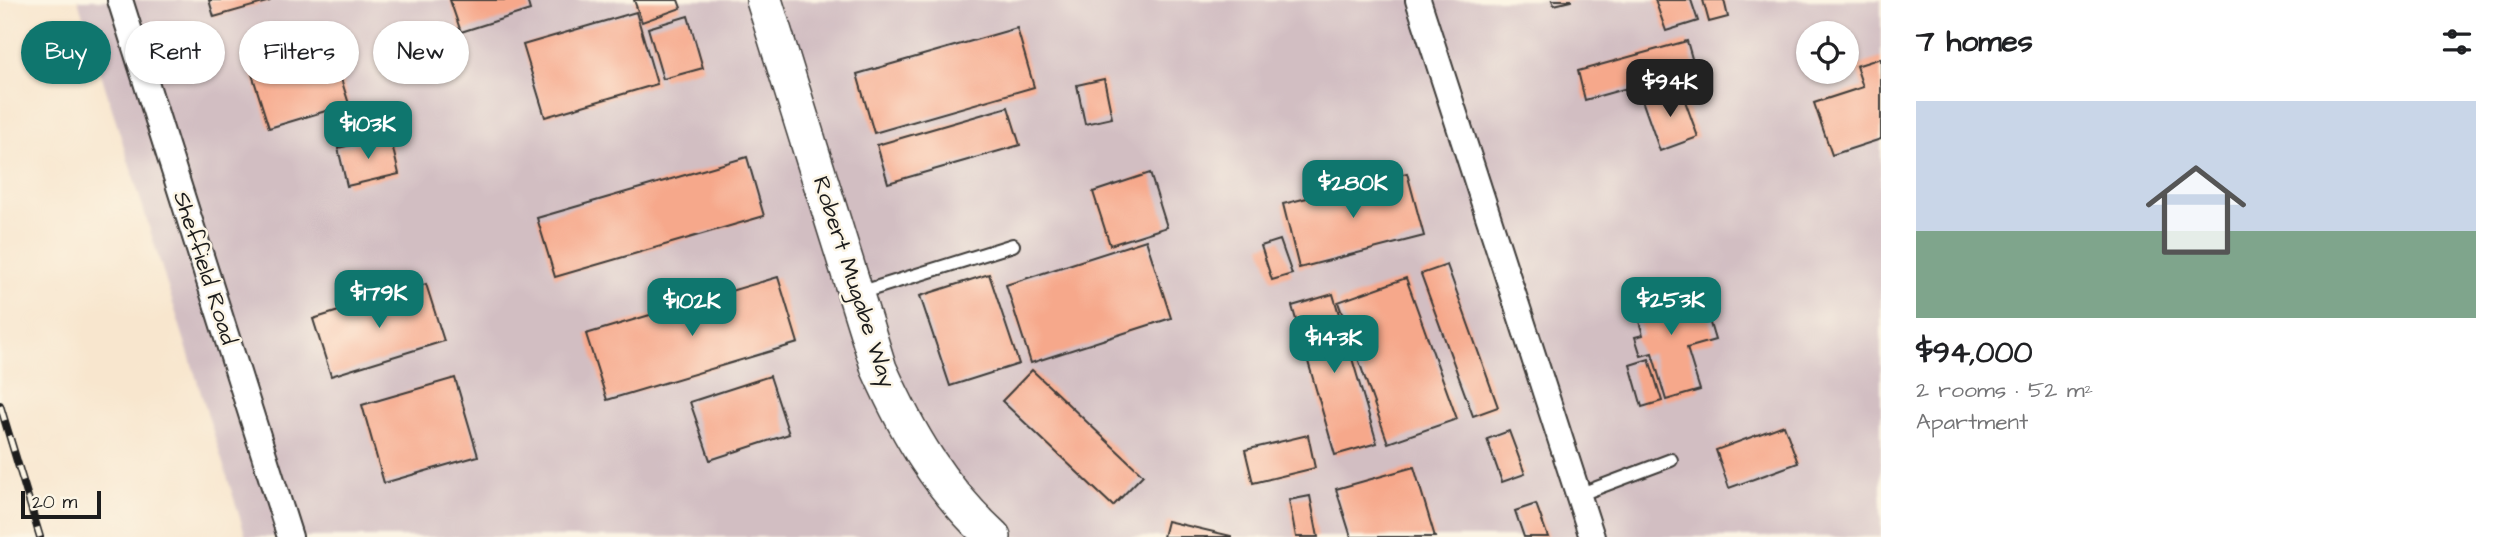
<!DOCTYPE html>
<html lang="en">
<head>
<meta charset="utf-8">
<style>
	:root { --surface:#fff; --page:#f6f6f6; --text:#202124; --muted:#757577; --line:#e0e0e0; --accent:#0f766e }
	body { margin:0; font-family:"Architects Daughter",sans-serif; background:var(--page); color:var(--text); height:100vh; display:flex; flex-direction:column; font-size:26px; white-space:nowrap }
	* { box-sizing:border-box; margin:0 }
	p { font-size:23px; color:var(--muted) }
	.icon { flex:none; width:38px; height:38px; fill:none; stroke:currentColor; stroke-width:2; stroke-linecap:round; stroke-linejoin:round }
	.map { position:relative; flex:1; overflow:hidden }
	.details { display:flex; flex-direction:column; background:var(--surface); width:630px }
	.details>* { flex:none }
	.banner { position:absolute; left:21px; top:21px; width:665px; height:63px; display:flex; gap:14px }
	.controls { position:absolute; left:1796px; top:21px; display:grid; gap:14px }
	.controls a { display:grid; place-items:center; width:63px; height:63px; border-radius:50%; background:var(--surface); box-shadow:0 2px 5px #0004; font-size:35px }
	.scale { position:absolute; left:21px; bottom:18px; width:80px; box-sizing:border-box; padding-left:7px; border:4px solid #1c1c1c; border-top:0; font-size:19px; line-height:24px; white-space:nowrap; color:#1c1c1c; -webkit-text-stroke:5px #fcf5e5; paint-order:stroke }
	.price { position:absolute; translate:-50% -60px; padding:0 16px; border-radius:14px; background:var(--accent); color:#fff; font-size:23px; line-height:46px; filter:drop-shadow(0 2px 4px #0008) }
	.price::after { content:''; position:absolute; left:50%; top:42px; width:21px; height:16px; margin-left:-10px; background:inherit; clip-path:polygon(0 0,100% 0,50% 100%) }
	.price.active { background:#222; color:#fff }
	ul { padding:0; list-style:none }
	li { display:grid; align-content:center; gap:14px; height:371px; padding:0 35px }
	li+li { border-top:2px solid var(--line) }
	li span { display:grid; place-items:center; height:217px; border-radius:0px; color:#555 }
	li>.icon { margin-inline-start:auto }
	span .icon { width:126px; height:126px; fill:#fffc; stroke-width:1 }
	li b { font-size:30px }
	h2 { display:flex; justify-content:space-between; align-items:center; height:84px; padding:0 35px; font-size:30px }
	.tag { padding:0 24px; border-radius:32px; background:var(--surface); box-shadow:0 2px 5px #0004; font-size:24px; line-height:63px }
	.tag.active { background:var(--accent); color:#fff }
	main { display:flex; flex:1; min-height:0 }
	.map>svg:first-child { display:block }
	.industrial { fill:#d2bec2; fill-rule:evenodd }
	.building { fill:#f6a88b }
	.lines { fill:none; stroke-linecap:round; stroke-linejoin:round }
	.lane-casing { stroke:#3d3a37; stroke-width:16 }
	.street-casing { stroke:#3d3a37; stroke-width:28 }
	.secondary-casing { stroke:#3d3a37; stroke-width:38 }
	.lane { stroke:#fff; stroke-width:12 }
	.street { stroke:#fff; stroke-width:24 }
	.secondary { stroke:#fff; stroke-width:35 }
	.rail-casing { stroke:#1c1c1c; stroke-width:8 }
	.rail { stroke:#fcf5e5; stroke-width:5; stroke-dasharray:16; stroke-linecap:butt }
	.labels { text-anchor:middle; dominant-baseline:central; stroke-width:5; stroke-linejoin:round; paint-order:stroke }
	.street-label { font-size:23px; fill:#1c1c1c; stroke:#fcf5e5 }
</style>
</head>
<body>
<main>
<div class="map">
<svg width="1881" height="537" viewBox="0 0 1881 537">
	<rect width="100%" height="100%" fill="#fcf5e5"/>
	<filter id="ink" filterUnits="userSpaceOnUse"><feTurbulence type="fractalNoise" baseFrequency=".0143" numOctaves="2"/><feDisplacementMap in="SourceGraphic" scale="14" xChannelSelector="R" yChannelSelector="G"/><feConvolveMatrix kernelMatrix="1 2 1 2 8 2 1 2 1" color-interpolation-filters="sRGB"/></filter>
	<filter id="wash" filterUnits="userSpaceOnUse"><feTurbulence type="fractalNoise" baseFrequency=".00686" numOctaves="4" result="noise"/><feDisplacementMap in="SourceGraphic" scale="28" xChannelSelector="R" yChannelSelector="G"/><feGaussianBlur stdDeviation="1.57" result="paint"/><feColorMatrix in="noise" values="0 0 0 0 0 0 0 0 0 0 0 0 0 0 0 0 0 1.4 0 .05"/><feComposite in="paint" operator="in"/></filter>
	<g filter="url(#wash)">
		<rect width="100%" height="100%" fill="#f8e6ce"/>
		<path class="industrial" d="M 78,0 L 1881,0 L 1881,537 L 246,537 ZM 1808,33 L 1846,33 L 1846,72 L 1808,72 Z"/>
		<g id="blocks">
			<g class="building">
				<polygon points="209,0 270,0 270,1 214,17"/>
				<polygon points="450,0 527,0 530,10 461,32"/>
				<polygon points="634,0 678,0 681,8 642,22"/>
				<polygon points="1552,0 1571,0 1571,1 1554,5"/>
				<polygon points="1655,0 1691,0 1698,21 1666,31"/>
				<polygon points="1703,0 1724,0 1728,17 1709,22"/>
				<polygon points="636,12 657,84 545,117 523,45"/>
				<polygon points="688,16 703,68 663,79 648,28"/>
				<polygon points="1017,28 1034,87 874,133 857,74"/>
				<polygon points="1687,41 1695,69 1585,100 1578,71"/>
				<polygon points="332,50 349,104 269,128 252,74"/>
				<polygon points="1881,58 1881,139 1832,155 1814,103 1863,87 1856,66"/>
				<polygon points="1104,79 1112,118 1085,124 1077,85"/>
				<polygon points="1680,87 1698,137 1660,151 1642,100"/>
				<polygon points="1008,107 1020,145 888,183 877,145"/>
				<polygon points="390,136 399,174 347,186 338,148"/>
				<polygon points="747,157 764,216 555,277 537,218"/>
				<polygon points="1150,173 1167,227 1110,245 1093,192"/>
				<polygon points="1407,173 1424,236 1299,268 1283,204"/>
				<polygon points="1146,240 1171,318 1031,363 1006,285"/>
				<polygon points="1280,240 1292,274 1272,280 1261,246"/>
				<polygon points="1447,265 1498,407 1473,416 1421,274"/>
				<polygon points="989,274 1019,364 950,386 920,296"/>
				<polygon points="778,277 798,343 607,400 586,334"/>
				<polygon points="1406,278 1457,419 1388,443 1338,302"/>
				<polygon points="1660,281 1668,310 1703,300 1715,340 1687,348 1700,390 1666,400 1652,353 1641,356 1635,337 1643,335 1630,290"/>
				<polygon points="426,284 444,341 331,376 313,319"/>
				<polygon points="1333,294 1377,443 1335,455 1292,306"/>
				<polygon points="1649,359 1662,401 1642,407 1630,365"/>
				<polygon points="1032,370 1143,475 1113,506 1002,401"/>
				<polygon points="770,376 789,434 710,460 690,402"/>
				<polygon points="455,378 478,456 384,483 362,405"/>
				<polygon points="1784,425 1798,463 1729,488 1716,450"/>
				<polygon points="1509,431 1525,474 1502,482 1487,439"/>
				<polygon points="1308,435 1315,468 1253,483 1245,450"/>
				<polygon points="1414,467 1435,537 1351,537 1336,489"/>
				<polygon points="1310,496 1318,537 1296,537 1289,500"/>
				<polygon points="1536,504 1548,537 1524,537 1515,511"/>
				<polygon points="1167,521 1231,536 1231,537 1163,537"/>
			</g>
		</g>
	</g>
	<g filter="url(#ink)">
		<use href="#blocks" fill-opacity="0" stroke="#3d3a37" stroke-width="2"/>
		<g class="lines">
			<g class="lane-casing">
				<g id="lane">
					<polyline points="856,294 1013,245"/>
					<polyline points="1578,495 1671,460"/>
				</g>
			</g>
			<g class="street-casing">
				<g id="street">
					<polyline points="120,0 290,537"/>
					<polyline points="1418,0 1592,537"/>
				</g>
			</g>
			<g class="secondary-casing">
				<path id="secondary" d="M 764,0 L 879,369 C 909,436 939,487 993,537"/>
			</g>
			<use href="#lane" class="lane"/>
			<use href="#street" class="street"/>
			<use href="#secondary" class="secondary"/>
			<g class="rail-casing">
				<polyline id="rail" points="0,405 40,537"/>
			</g>
			<use href="#rail" class="rail"/>
		</g>
	</g>
	<g class="labels">
		<g class="street-label">
			<text transform="translate(205 268) rotate(72)">Sheffield Road</text>
			<text transform="translate(854 282) rotate(72)">Robert Mugabe Way</text>
		</g>
	</g>
</svg>
<div class="controls">
<a><svg class="icon" aria-label="locate" viewBox="0 0 24 24"><circle cx="12" cy="12" r="6"/><path d="M12 2v4M12 18v4M2 12h4M18 12h4"/></svg></a>
</div>
<div class="scale">20 m</div>
<b class="price active" style="left:1670px;top:119px">$94K</b>
<b class="price" style="left:368px;top:161px">$103K</b>
<b class="price" style="left:1353px;top:220px">$280K</b>
<b class="price" style="left:379px;top:330px">$179K</b>
<b class="price" style="left:1671px;top:337px">$253K</b>
<b class="price" style="left:692px;top:338px">$102K</b>
<b class="price" style="left:1334px;top:375px">$143K</b>
<div class="banner">
<a class="tag active">Buy</a>
<a class="tag">Rent</a>
<a class="tag">Filters</a>
<a class="tag">New</a>
</div>
</div>
<section class="details">
<h2>7 homes<svg class="icon" aria-label="filters" viewBox="0 0 24 24"><path d="M4 7h16M4 17h16"/><circle cx="9" cy="7" r="2"/><circle cx="15" cy="17" r="2"/></svg></h2>
<ul>
<li><span style="background:linear-gradient(#c9d6e8 60%,#7fa58c 0)"><svg class="icon" aria-label="home" viewBox="0 0 24 24"><path d="M3 11l9-7 9 7M6 9v11h12V9"/></svg></span><div><b>$94,000</b><p>2 rooms · 52 m²</p><p>Apartment</p></div></li>
</ul>
</section>
</main>
</body>
</html>
